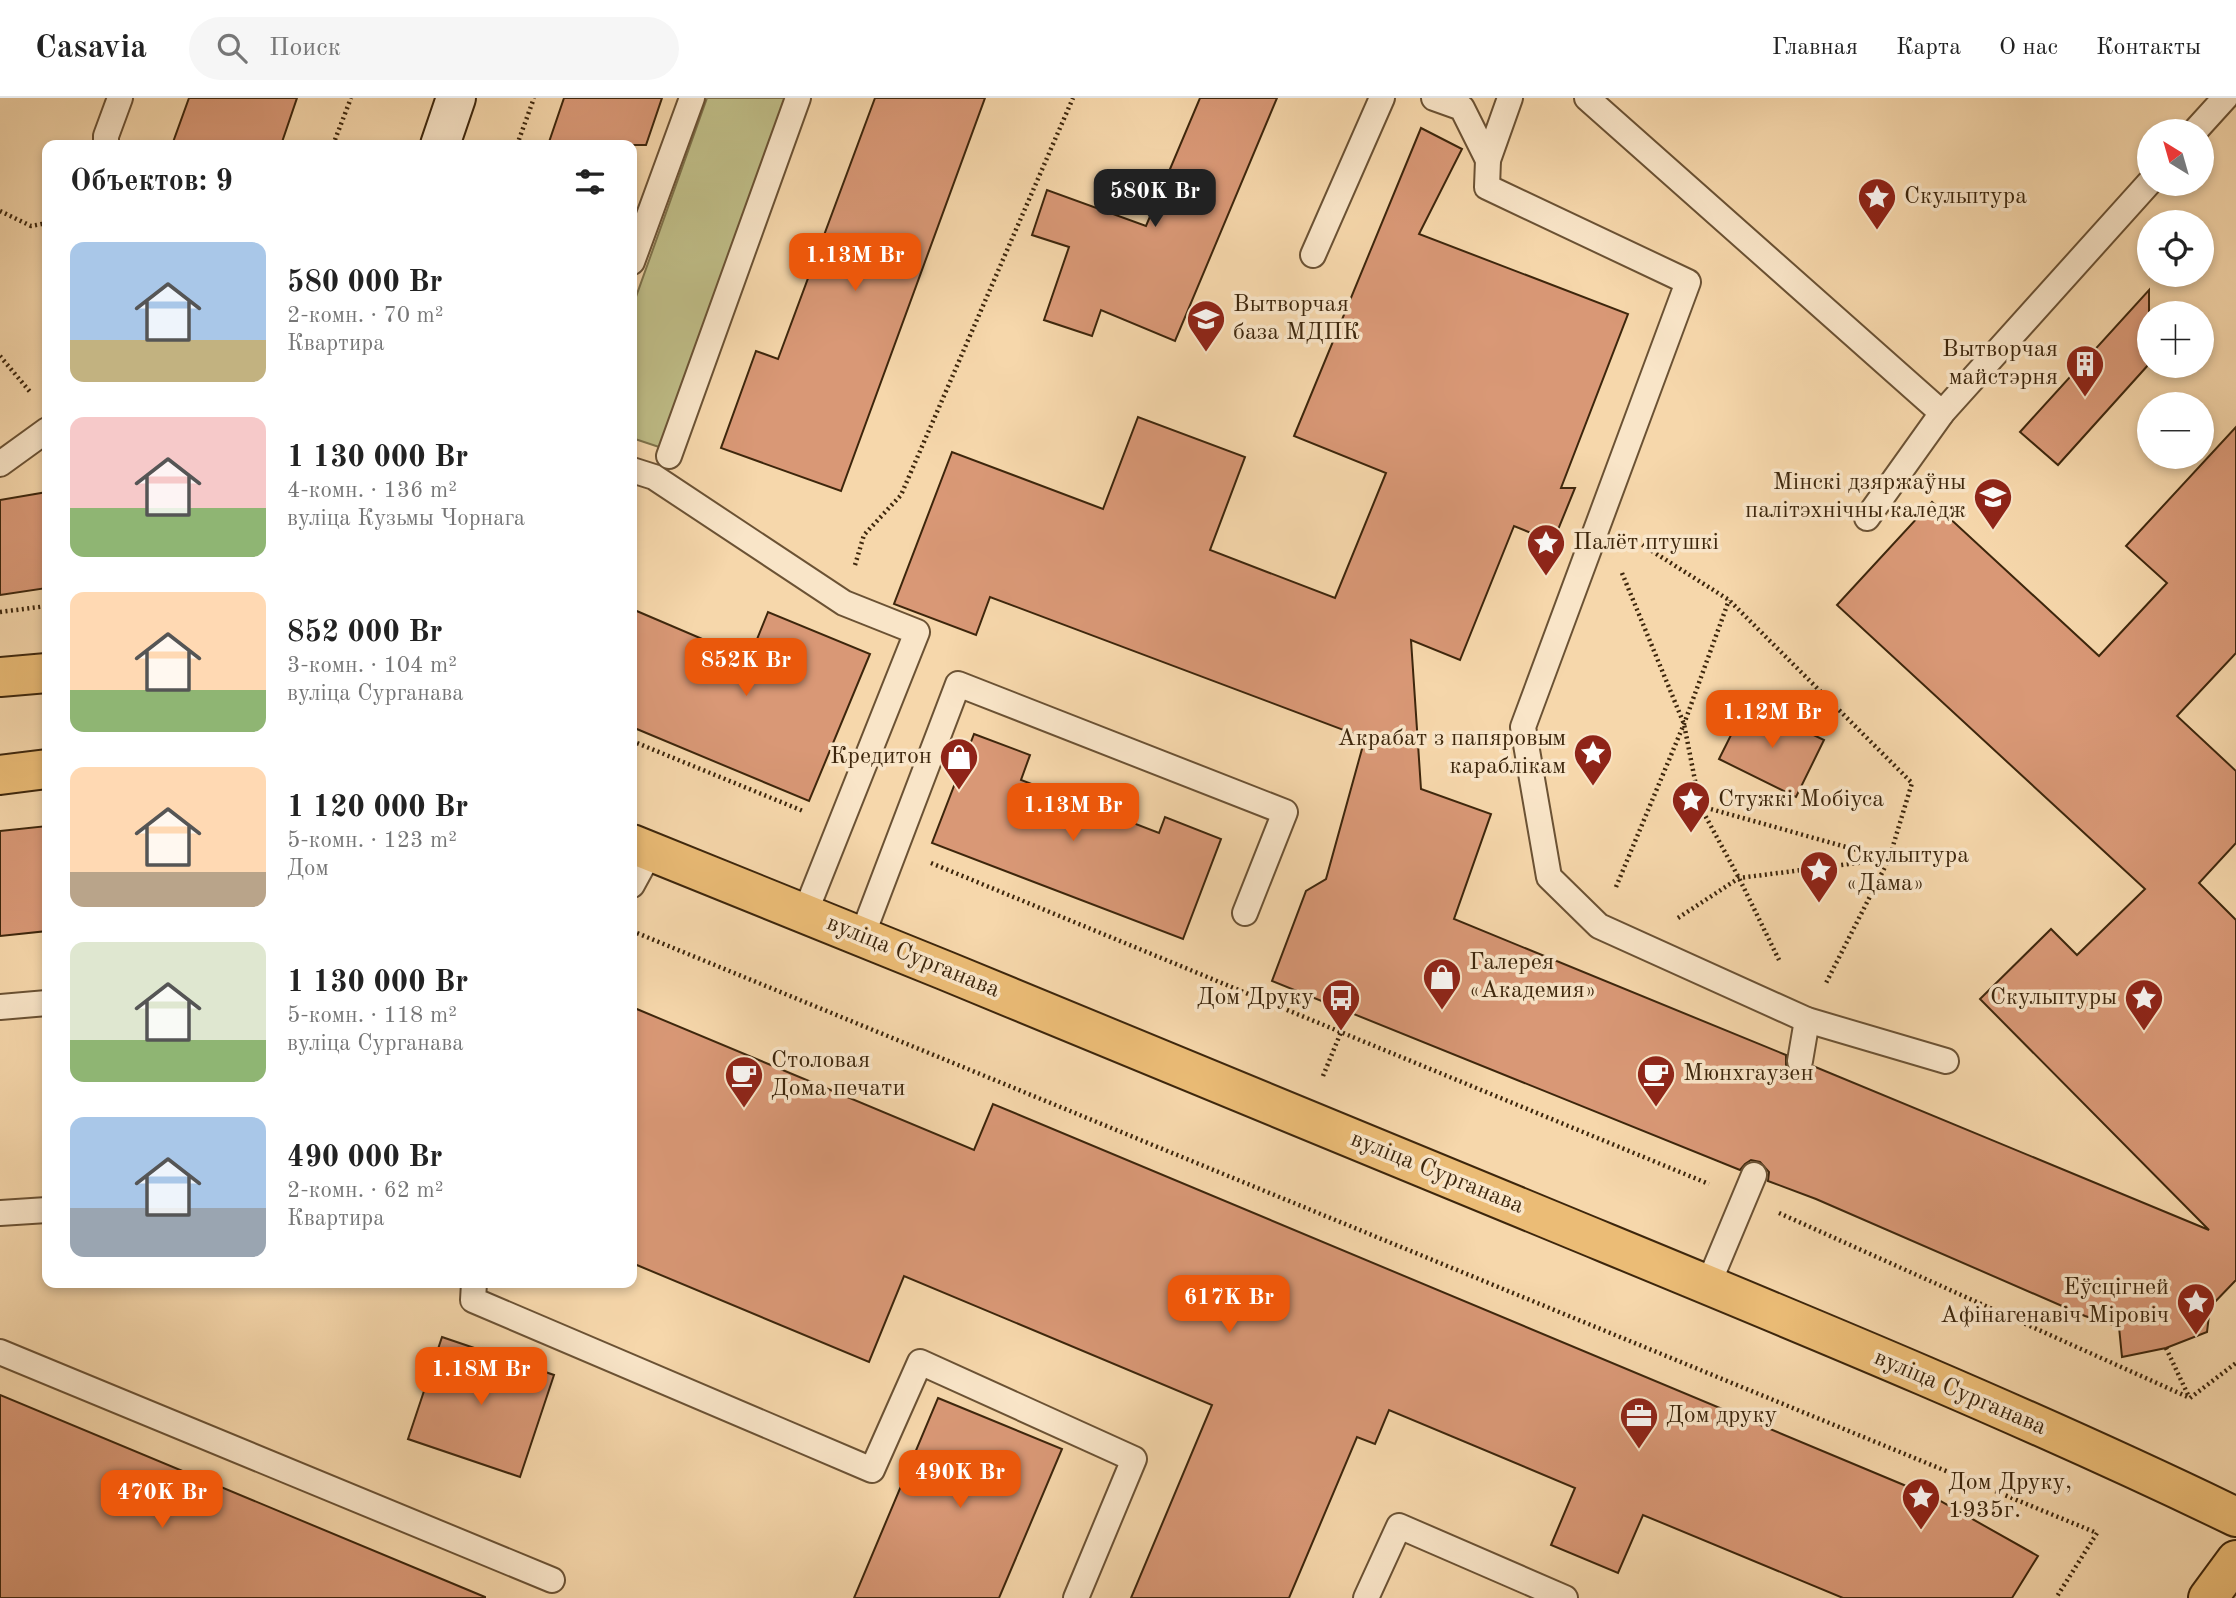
<!DOCTYPE html>
<html lang="ru">
<head>
<meta charset="utf-8">
<style>
	:root { --surface:#fff; --page:#f6f6f6; --text:#222; --muted:#767676; --line:#e0e0e0; --accent:#ea580c }
	body { margin:0; font-family:"Old Standard TT",serif; background:var(--page); color:var(--text); height:100vh; display:flex; flex-direction:column; font-size:26px; white-space:nowrap }
	* { box-sizing:border-box; margin:0 }
	p { font-size:23px; color:var(--muted) }
	.icon { flex:none; width:38px; height:38px; fill:none; stroke:currentColor; stroke-width:2; stroke-linecap:round; stroke-linejoin:round }
	.map { position:relative; flex:1; overflow:hidden }
	.details { position:absolute; left:42px; top:42px; width:595px; height:1148px; display:flex; flex-direction:column; background:var(--surface); border-radius:14px; box-shadow:0 4px 10px #0003 }
	.details>* { flex:none }
	.needle { width:46px; rotate:323deg }
	.tools { position:absolute; left:2137px; top:21px; display:grid; gap:14px }
	.tools a { display:grid; place-items:center; width:77px; height:77px; border-radius:50%; background:var(--surface); box-shadow:0 4px 10px #0003; font-size:35px }
	.price { position:absolute; translate:-50% -60px; padding:0 16px; border-radius:14px; background:var(--accent); color:#fff; font-size:23px; line-height:46px; filter:drop-shadow(0 2px 4px #0008) }
	.price::after { content:''; position:absolute; left:50%; top:42px; width:21px; height:16px; margin-left:-10px; background:inherit; clip-path:polygon(0 0,100% 0,50% 100%) }
	.price.on { background:#222; color:#fff }
	ul { padding:0; list-style:none }
	li { display:flex; align-items:center; gap:21px; height:175px; padding:0 28px }
	li span { display:grid; place-items:center; flex:none; width:196px; height:140px; border-radius:14px; color:#555 }
	li>.icon { margin-inline-start:auto }
	span .icon { width:84px; height:84px; fill:#fffc; stroke-width:1 }
	li b { font-size:30px }
	h2 { display:flex; justify-content:space-between; align-items:center; height:84px; padding:0 28px; font-size:30px }
	header { display:flex; align-items:center; gap:42px; box-sizing:border-box; height:98px; padding:0 35px; background:var(--surface); border-bottom:2px solid var(--line) }
	header strong { font-size:33px }
	nav { display:flex; gap:38px; margin-inline-start:auto; font-size:24px }
	.search { width:490px; height:63px; background:var(--page); display:flex; align-items:center; gap:18px; box-sizing:border-box; padding:0 24px; border-radius:38px; color:var(--muted); font-size:26px }
	.map>svg:first-child { display:block }
	.green { fill:#bfbd87; stroke:#7e724a; stroke-width:2 }
	.building { fill:#d99876; stroke:#3d260c; stroke-width:2 }
	.lines { fill:none; stroke-linecap:round; stroke-linejoin:round }
	.service-casing { stroke:#6b5234; stroke-width:28 }
	.secondary-casing { stroke:#3d260c; stroke-width:42 }
	.primary-casing { stroke:#3d260c; stroke-width:42 }
	.path { stroke:#3d260c; stroke-width:4.5; stroke-dasharray:2 3.5; stroke-linecap:butt }
	.service { stroke:#f9e5c8; stroke-width:24 }
	.secondary { stroke:#f9e5c8; stroke-width:38 }
	.primary { stroke:#ebbc76; stroke-width:38 }
	.labels { text-anchor:middle; dominant-baseline:central; stroke-width:7; stroke-linejoin:round; paint-order:stroke }
	.poi-label { font-size:24px; fill:#3d260c; stroke:#f9e5c8; text-anchor:start }
	.street-label { font-size:24px; fill:#3d260c; stroke:#f9e5c8 }
</style>
</head>
<body>
<header>
<strong>Casavia</strong>
<div class="search"><svg class="icon" aria-label="search" viewBox="0 0 24 24"><circle cx="10" cy="10" r="6"/><path d="M15 15l6 6"/></svg>Поиск</div>
<nav><a>Главная</a><a>Карта</a><a>О нас</a><a>Контакты</a></nav>
</header>
<div class="map">
<svg width="2236" height="1500" viewBox="0 0 2236 1500">
	<rect width="100%" height="100%" fill="#f6d7ab"/>
	<filter id="stains"><feTurbulence type="fractalNoise" baseFrequency=".00286" numOctaves="4"/><feColorMatrix values="0 0 0 0 .2 0 0 0 0 .09 0 0 0 0 .02 0 0 0 .5 -.17"/></filter>
	<radialGradient id="worn" r=".72"><stop offset=".6" stop-color="#630" stop-opacity="0"/><stop offset="1" stop-color="#630" stop-opacity=".3"/></radialGradient>
	<polygon class="green" points="707,0 787,0 662,350 632,340 632,210"/>
	<g class="building">
		<polygon points="189,0 297,0 281,47 172,47"/>
		<polygon points="564,0 662,0 646,47 548,47"/>
		<polygon points="875,0 985,0 841,393 721,350 756,253 778,261"/>
		<polygon points="1200,0 1277,0 1175,243 1101,212 1092,238 1044,222 1069,149 1032,137 1047,92 1146,128"/>
		<polygon points="1421,30 1462,51 1419,136 1628,216 1561,390 1575,390 1553,444 1514,428 1460,562 1411,542 1421,691 1491,716 1454,821 1786,957 1786,969 1797,977 1806,977 1813,968 2209,1132 1980,901 2051,831 2077,857 2145,791 1837,507 1932,404 2099,558 2167,485 2126,448 2236,329 2236,555 2177,618 2236,673 2236,745 2199,785 2236,822 2236,1182 2210,1209 2207,1234 2166,1250 2122,1259 2119,1229 2085,1218 1816,1101 1768,1083 1769,1074 1760,1064 1751,1062 1745,1066 1740,1072 1272,883 1306,793 1326,781 1365,640 990,499 976,537 894,506 952,354 1103,411 1138,319 1245,359 1210,452 1335,500 1386,375 1294,338"/>
		<polygon points="2149,192 2149,266 2058,367 2020,334"/>
		<polygon points="47,394 47,490 0,497 0,402"/>
		<polygon points="632,511 749,561 768,514 870,556 809,703 632,629"/>
		<polygon points="1747,605 1824,642 1796,699 1719,661"/>
		<polygon points="974,636 1030,657 1021,682 1159,735 1165,719 1221,741 1183,841 932,745"/>
		<polygon points="47,728 47,833 0,838 0,733"/>
		<polygon points="632,909 974,1052 993,1006 1935,1400 2038,1458 2012,1500 1843,1500 1643,1417 1618,1475 1551,1447 1575,1390 1389,1312 1375,1346 1357,1339 1289,1500 1131,1500 1212,1307 904,1178 869,1264 632,1165"/>
		<polygon points="442,1239 554,1277 520,1379 408,1341"/>
		<polygon points="0,1297 485,1499 485,1500 0,1500"/>
		<polygon points="938,1300 1062,1351 999,1500 854,1500"/>
	</g>
	<g class="lines">
		<g class="service-casing">
			<g id="service">
				<polyline points="1434,0 1462,10 1488,62"/>
				<polyline points="1510,0 1488,62 1487,89 1688,184 1523,629 1549,779 1599,828 1807,922 1946,963"/>
				<polyline points="1587,0 1942,315"/>
				<polyline points="2195,33 2225,0"/>
				<polyline points="106,47 106,38 120,0"/>
				<polyline points="1313,157 1382,0"/>
				<polyline points="632,164 692,0"/>
				<polyline points="669,358 798,0"/>
				<polyline points="0,366 47,332"/>
				<polyline points="632,372 654,379 844,505 917,534 805,815"/>
				<polyline points="1867,420 1942,315 2149,85"/>
				<polyline points="632,787 650,754"/>
				<polyline points="862,838 958,586 1285,714 1245,815"/>
				<polyline points="0,909 47,905"/>
				<polyline points="1800,963 1807,922"/>
				<polyline points="0,1115 47,1112"/>
				<polyline points="474,1185 473,1202 872,1372 920,1264 1134,1361 1076,1500"/>
				<polyline points="1708,1187 1754,1077"/>
				<polyline points="0,1254 552,1482"/>
				<polyline points="1366,1500 1399,1428 1565,1500"/>
			</g>
		</g>
		<g class="secondary-casing">
			<polyline id="secondary" points="440,47 456,0"/>
		</g>
		<g class="primary-casing">
			<g id="primary">
				<polyline points="0,579 47,575"/>
				<polyline points="0,677 47,671"/>
				<path d="M 632,746 C 927,864 1220,985 1514,1107 C 1756,1207 2000,1305 2236,1419"/>
				<polyline points="2208,1500 2236,1462"/>
			</g>
		</g>
		<g class="path">
			<polyline points="333,47 351,0"/>
			<polyline points="517,47 534,0"/>
			<polyline points="0,113 31,128 47,125"/>
			<polyline points="0,258 31,295"/>
			<polyline points="1633,441 1729,502 1912,685 1889,761 1825,887"/>
			<polyline points="855,467 864,437 901,397 1073,0"/>
			<polyline points="1622,475 1684,626 1700,708 1739,780 1780,864"/>
			<polyline points="0,514 47,508"/>
			<polyline points="632,643 803,713"/>
			<polyline points="931,765 1709,1086"/>
			<polyline points="1616,789 1684,626 1729,502"/>
			<polyline points="1678,820 1739,780 1889,761 1700,708"/>
			<polyline points="632,833 2097,1435 2056,1500"/>
			<polyline points="1323,978 1341,934"/>
			<polyline points="1779,1115 2190,1300"/>
			<polyline points="2166,1250 2189,1299"/>
			<polyline points="2190,1300 2236,1265"/>
		</g>
		<use href="#service" class="service"/>
		<use href="#secondary" class="secondary"/>
		<use href="#primary" class="primary"/>
	</g>
	<defs>
		<g id="sight-pin" transform="scale(2.0125)"><path d="M0 17L-7.5 6A9.5 9.5 0 1 1 7.5 6Z" fill="#8f2418" stroke="#f9e5c8"/><path d="M0-6L1.8-2.2L6-1.7L2.9 1.2L3.7 5.4L0 3.3L-3.7 5.4L-2.9 1.2L-6-1.7L-1.8-2.2Z" fill="#fff"/></g>
		<g id="university-pin" transform="scale(2.0125)"><path d="M0 17L-7.5 6A9.5 9.5 0 1 1 7.5 6Z" fill="#8f2418" stroke="#f9e5c8"/><path d="M0-5L7-2L0 1L-7-2ZM-4 1L0 2.5L4 1V4Q0 6-4 4Z" fill="#fff"/></g>
		<g id="building-pin" transform="scale(2.0125)"><path d="M0 17L-7.5 6A9.5 9.5 0 1 1 7.5 6Z" fill="#8f2418" stroke="#f9e5c8"/><path d="M-4-6H4V6H1V3H-1V6H-4ZM-2.5-4.3h1.7v1.8h-1.7ZM.8-4.3h1.7v1.8H.8ZM-2.5-1h1.7V.8h-1.7ZM.8-1h1.7V.8H.8Z" fill="#fff"/></g>
		<g id="shop-pin" transform="scale(2.0125)"><path d="M0 17L-7.5 6A9.5 9.5 0 1 1 7.5 6Z" fill="#8f2418" stroke="#f9e5c8"/><path d="M-5-2.5h2.3a2.7 3.5 0 0 1 5.4 0H5L5.5 6h-11ZM-1.5-2.5h3a1.5 2.3 0 0 0-3 0Z" fill="#fff"/></g>
		<g id="bus-pin" transform="scale(2.0125)"><path d="M0 17L-7.5 6A9.5 9.5 0 1 1 7.5 6Z" fill="#8f2418" stroke="#f9e5c8"/><path d="M-5-6H5V4H4V6H2V4H-2V6H-4V4H-5ZM-3.5-4V0h7V-4ZM-3.5 1.2v1.5H-2V1.2ZM2 1.2v1.5H3.5V1.2Z" fill="#fff"/></g>
		<g id="cafe-pin" transform="scale(2.0125)"><path d="M0 17L-7.5 6A9.5 9.5 0 1 1 7.5 6Z" fill="#8f2418" stroke="#f9e5c8"/><path d="M-5.5-4.5H6V0H3Q3 3.5 0 3.5H-2.5Q-5.5 3.5-5.5 0ZM3-3.2v2h1.7v-2ZM-6 4.5H4V6H-6Z" fill="#fff"/></g>
		<g id="office-pin" transform="scale(2.0125)"><path d="M0 17L-7.5 6A9.5 9.5 0 1 1 7.5 6Z" fill="#8f2418" stroke="#f9e5c8"/><path d="M-6-3h4V-5.5h4V-3h4V5H-6ZM-1-4.5V-3h2v-1.5ZM-6 0V1H6V0Z" fill="#fff"/></g>
	</defs>
	<g fill-rule="evenodd">
		<use href="#sight-pin" x="1877" y="99"/>
		<use href="#university-pin" x="1206" y="221"/>
		<use href="#building-pin" x="2085" y="266"/>
		<use href="#university-pin" x="1993" y="399"/>
		<use href="#sight-pin" x="1546" y="445"/>
		<use href="#sight-pin" x="1593" y="655"/>
		<use href="#shop-pin" x="959" y="659"/>
		<use href="#sight-pin" x="1691" y="702"/>
		<use href="#sight-pin" x="1819" y="772"/>
		<use href="#shop-pin" x="1442" y="879"/>
		<use href="#bus-pin" x="1341" y="900"/>
		<use href="#sight-pin" x="2144" y="900"/>
		<use href="#cafe-pin" x="1656" y="976"/>
		<use href="#cafe-pin" x="744" y="977"/>
		<use href="#sight-pin" x="2196" y="1204"/>
		<use href="#office-pin" x="1639" y="1318"/>
		<use href="#sight-pin" x="1921" y="1399"/>
	</g>
	<g class="labels">
		<g class="poi-label">
			<text x="1904" y="99">Скульптура</text>
			<text x="1233" y="207">Вытворчая<tspan x="1233" dy="28">база МДПК</tspan></text>
			<text x="2058" y="252" text-anchor="end">Вытворчая<tspan x="2058" dy="28">майстэрня</tspan></text>
			<text x="1966" y="385" text-anchor="end">Мінскі дзяржаўны<tspan x="1966" dy="28">палітэхнічны каледж</tspan></text>
			<text x="1573" y="445">Палёт птушкі</text>
			<text x="1566" y="641" text-anchor="end">Акрабат з папяровым<tspan x="1566" dy="28">караблікам</tspan></text>
			<text x="932" y="659" text-anchor="end">Кредитон</text>
			<text x="1718" y="702">Стужкі Мобіуса</text>
			<text x="1846" y="758">Скульптура<tspan x="1846" dy="28">«Дама»</tspan></text>
			<text x="1469" y="865">Галерея<tspan x="1469" dy="28">«Академия»</tspan></text>
			<text x="1314" y="900" text-anchor="end">Дом Друку</text>
			<text x="2117" y="900" text-anchor="end">Скульптуры</text>
			<text x="771" y="963">Столовая<tspan x="771" dy="28">Дома печати</tspan></text>
			<text x="1683" y="976">Мюнхгаузен</text>
			<text x="2169" y="1190" text-anchor="end">Еўсцігней<tspan x="2169" dy="28">Афінагенавіч Міровіч</tspan></text>
			<text x="1666" y="1318">Дом друку</text>
			<text x="1948" y="1385">Дом Друку,<tspan x="1948" dy="28">1935г.</tspan></text>
		</g>
		<g class="street-label">
			<text transform="translate(913 859) rotate(22)">вуліца Сурганава</text>
			<text transform="translate(1437 1075) rotate(22)">вуліца Сурганава</text>
			<text transform="translate(1960 1295) rotate(23)">вуліца Сурганава</text>
		</g>
	</g>
	<rect width="100%" height="100%" filter="url(#stains)"/>
	<rect width="100%" height="100%" fill="url(#worn)"/>
</svg>
<div class="tools">
<a><svg class="needle" viewBox="-14 -14 28 28"><path d="M0-13l5 13h-10z" fill="#e53935"/><path d="M0 13l5-13h-10z" fill="#767676"/></svg></a>
<a><svg class="icon" aria-label="locate" viewBox="0 0 24 24"><circle cx="12" cy="12" r="6"/><path d="M12 2v4M12 18v4M2 12h4M18 12h4"/></svg></a>
<a>+</a>
<a>−</a>
</div>
<b class="price on" style="left:1155px;top:131px">580K Br</b>
<b class="price" style="left:855px;top:195px">1.13M Br</b>
<b class="price" style="left:746px;top:600px">852K Br</b>
<b class="price" style="left:1772px;top:652px">1.12M Br</b>
<b class="price" style="left:1073px;top:745px">1.13M Br</b>
<b class="price" style="left:1229px;top:1237px">617K Br</b>
<b class="price" style="left:481px;top:1309px">1.18M Br</b>
<b class="price" style="left:960px;top:1412px">490K Br</b>
<b class="price" style="left:162px;top:1432px">470K Br</b>
<section class="details">
<h2>Объектов: 9<svg class="icon" aria-label="filters" viewBox="0 0 24 24"><path d="M4 7h16M4 17h16"/><circle cx="9" cy="7" r="2"/><circle cx="15" cy="17" r="2"/></svg></h2>
<ul>
<li><span style="background:linear-gradient(#a9c7e8 70%,#c2b280 0)"><svg class="icon" aria-label="home" viewBox="0 0 24 24"><path d="M3 11l9-7 9 7M6 9v11h12V9"/></svg></span><div><b>580 000 Br</b><p>2-комн. · 70 m²</p><p>Квартира</p></div></li>
<li><span style="background:linear-gradient(#f6c9c9 65%,#8fb573 0)"><svg class="icon" aria-label="home" viewBox="0 0 24 24"><path d="M3 11l9-7 9 7M6 9v11h12V9"/></svg></span><div><b>1 130 000 Br</b><p>4-комн. · 136 m²</p><p>вуліца Кузьмы Чорнага</p></div></li>
<li><span style="background:linear-gradient(#ffd9b3 70%,#8fb573 0)"><svg class="icon" aria-label="home" viewBox="0 0 24 24"><path d="M3 11l9-7 9 7M6 9v11h12V9"/></svg></span><div><b>852 000 Br</b><p>3-комн. · 104 m²</p><p>вуліца Сурганава</p></div></li>
<li><span style="background:linear-gradient(#ffd9b3 75%,#b9a48a 0)"><svg class="icon" aria-label="home" viewBox="0 0 24 24"><path d="M3 11l9-7 9 7M6 9v11h12V9"/></svg></span><div><b>1 120 000 Br</b><p>5-комн. · 123 m²</p><p>Дом</p></div></li>
<li><span style="background:linear-gradient(#dfe7d0 70%,#8fb573 0)"><svg class="icon" aria-label="home" viewBox="0 0 24 24"><path d="M3 11l9-7 9 7M6 9v11h12V9"/></svg></span><div><b>1 130 000 Br</b><p>5-комн. · 118 m²</p><p>вуліца Сурганава</p></div></li>
<li><span style="background:linear-gradient(#a9c7e8 65%,#9aa5b1 0)"><svg class="icon" aria-label="home" viewBox="0 0 24 24"><path d="M3 11l9-7 9 7M6 9v11h12V9"/></svg></span><div><b>490 000 Br</b><p>2-комн. · 62 m²</p><p>Квартира</p></div></li>
</ul>
</section>
</div>
</body>
</html>
